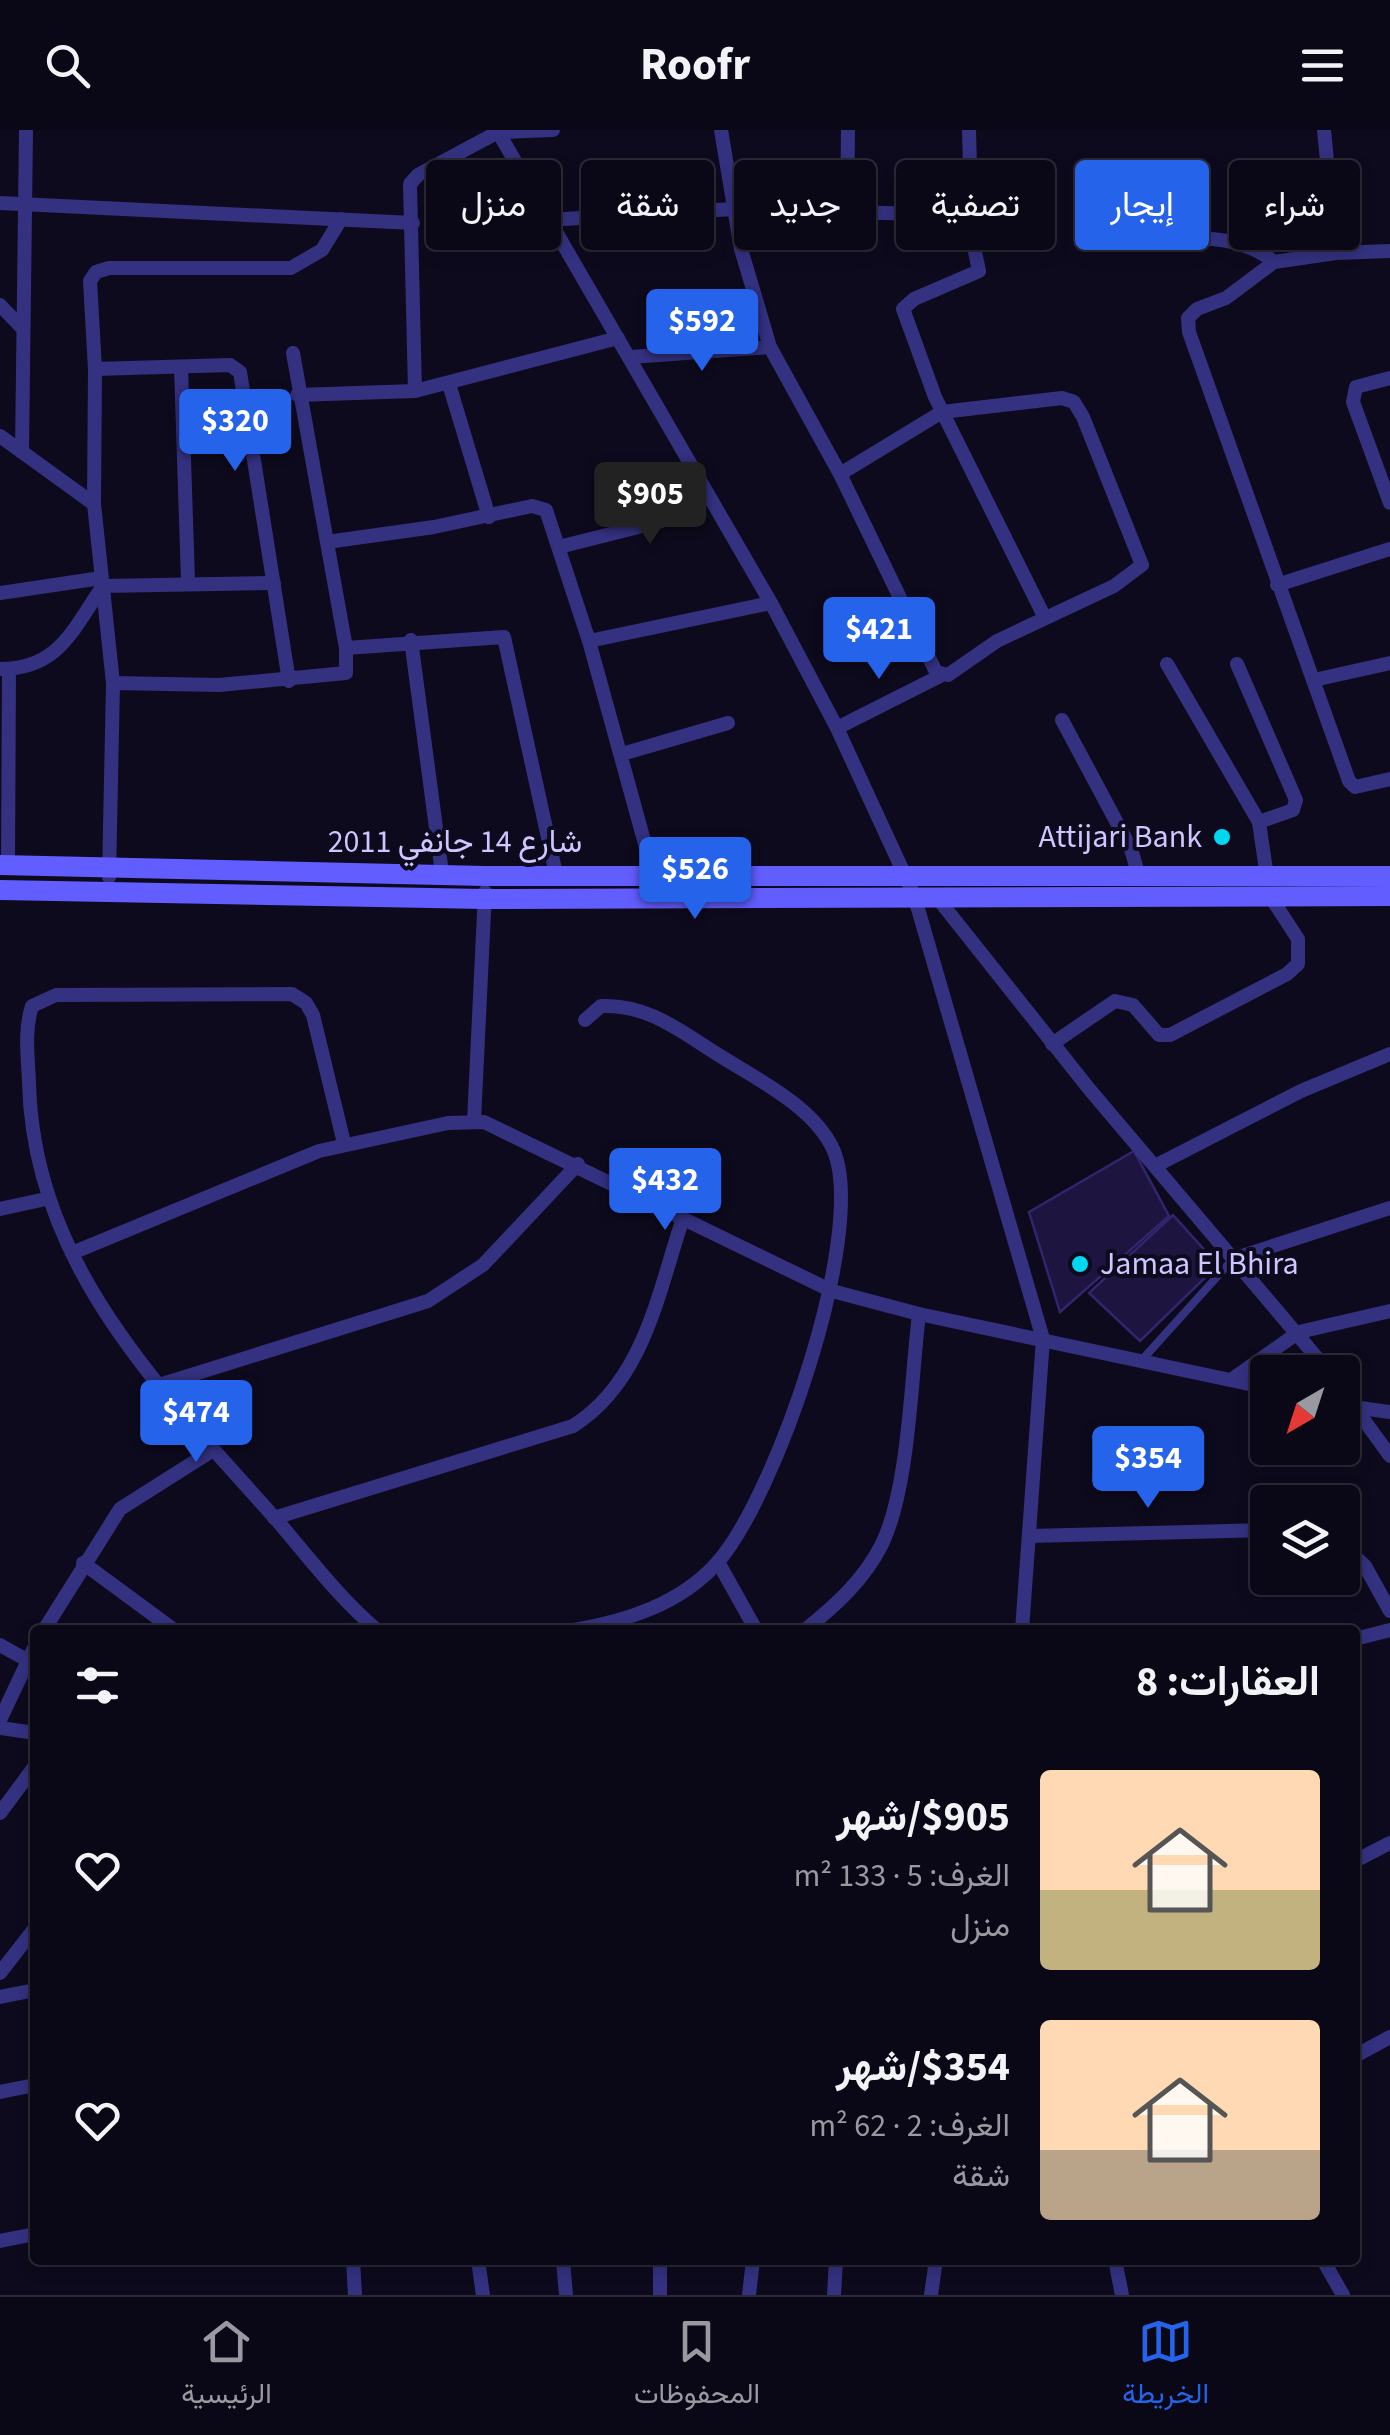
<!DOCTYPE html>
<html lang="ar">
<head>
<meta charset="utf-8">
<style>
	:root { --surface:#0a0816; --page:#181623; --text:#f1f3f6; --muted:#999aa1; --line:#2a2935; --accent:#2563eb }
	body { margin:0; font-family:"Source Sans 3",Vazirmatn,sans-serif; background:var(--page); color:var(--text); direction:rtl; height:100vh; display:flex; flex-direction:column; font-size:38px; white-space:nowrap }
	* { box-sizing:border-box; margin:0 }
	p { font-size:32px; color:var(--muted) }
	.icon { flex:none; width:55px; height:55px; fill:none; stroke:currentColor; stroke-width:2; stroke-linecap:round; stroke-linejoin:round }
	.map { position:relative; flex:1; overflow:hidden; direction:ltr }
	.details { position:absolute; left:30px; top:1495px; width:1330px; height:640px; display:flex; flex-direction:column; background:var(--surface); border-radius:10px; box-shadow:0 5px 15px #0003,0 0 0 2px var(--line); direction:rtl }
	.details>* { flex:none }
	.top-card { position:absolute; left:30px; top:30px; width:1330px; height:90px; direction:rtl; display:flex; gap:20px }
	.needle { width:65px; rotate:219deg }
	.buttons { position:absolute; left:1250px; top:1225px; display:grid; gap:20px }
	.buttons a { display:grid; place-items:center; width:110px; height:110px; border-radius:10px; background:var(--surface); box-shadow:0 5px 15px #0003,0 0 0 2px var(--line); font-size:50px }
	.price { position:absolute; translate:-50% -85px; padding:0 22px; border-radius:10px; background:var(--accent); color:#fff; font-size:32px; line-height:65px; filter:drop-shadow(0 2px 5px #0008) }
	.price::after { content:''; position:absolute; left:50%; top:60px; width:30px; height:22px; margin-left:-15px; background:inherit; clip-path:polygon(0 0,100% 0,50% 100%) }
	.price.on { background:#222; color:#fff }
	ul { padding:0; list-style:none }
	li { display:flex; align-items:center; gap:30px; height:250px; padding:0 40px }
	li span { display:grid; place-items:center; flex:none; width:280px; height:200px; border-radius:10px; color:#555 }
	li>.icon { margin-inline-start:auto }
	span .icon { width:120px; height:120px; fill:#fffc; stroke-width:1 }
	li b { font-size:42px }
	h2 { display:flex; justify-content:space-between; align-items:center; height:120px; padding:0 40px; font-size:42px }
	.pill { padding:0 35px; border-radius:10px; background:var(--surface); box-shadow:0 5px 15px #0003,0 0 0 2px var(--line); font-size:35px; line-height:90px }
	.pill.on { background:var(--accent); color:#fff }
	header { display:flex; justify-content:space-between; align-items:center; height:130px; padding:0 40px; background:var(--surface); font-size:45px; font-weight:700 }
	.menu { display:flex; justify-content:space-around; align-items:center; height:140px; border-top:2px solid var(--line); background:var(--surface); font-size:28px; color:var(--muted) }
	.menu a { display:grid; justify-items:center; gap:5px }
	.menu .on { color:var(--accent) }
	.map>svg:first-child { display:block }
	.building { fill:#1d1440; stroke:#33246e; stroke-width:2.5 }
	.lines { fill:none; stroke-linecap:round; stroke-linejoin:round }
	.lane { stroke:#343181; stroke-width:8 }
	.street { stroke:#343181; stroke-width:14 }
	.secondary { stroke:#625dff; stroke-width:20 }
	.poi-dot { fill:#00d8f1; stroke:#0d0a1d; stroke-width:4 }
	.labels { text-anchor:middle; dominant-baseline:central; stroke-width:8; stroke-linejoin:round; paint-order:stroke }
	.poi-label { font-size:32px; fill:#cdc6ff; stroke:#0d0a1d; text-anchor:end }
	.street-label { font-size:32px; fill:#cdc6ff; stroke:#0d0a1d }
</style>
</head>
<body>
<header><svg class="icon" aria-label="menu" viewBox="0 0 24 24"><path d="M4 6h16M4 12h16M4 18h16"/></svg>Roofr<svg class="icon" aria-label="search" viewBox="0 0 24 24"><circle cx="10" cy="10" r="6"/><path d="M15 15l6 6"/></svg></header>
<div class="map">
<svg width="1390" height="2165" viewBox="0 0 1390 2165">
	<rect width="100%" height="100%" fill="#0d0a1d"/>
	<g class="building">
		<polygon points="1134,1021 1169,1086 1060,1182 1029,1082"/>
		<polygon points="1173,1085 1218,1135 1140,1211 1089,1163"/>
	</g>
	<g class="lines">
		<polyline class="lane" points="1141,1231 1233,1129"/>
		<g class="street">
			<polyline points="497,0 771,473 837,598 914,765 1043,1209 1022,1500"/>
			<polyline points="721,0 741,119 770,217 840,344 936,542 948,545 997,511 1114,456 1142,435 1083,287 1074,272 1062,268 942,282 840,344"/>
			<polyline points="1324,0 1336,123 1390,121"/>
			<polyline points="0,73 413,93"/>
			<polyline points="847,82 848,0"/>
			<polyline points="967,83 979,141 914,169 903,179 935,267 1045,488"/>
			<polyline points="547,90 733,79 960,85 971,75 969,0"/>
			<path d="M 1143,106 C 1188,109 1238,102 1274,132"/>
			<polyline points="1336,123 1274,132 1226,168 1197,179 1188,188 1189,202 1349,651 1355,657 1390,649"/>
			<polyline points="0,175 23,199"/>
			<polyline points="630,227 770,217"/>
			<polyline points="181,237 188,451"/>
			<polyline points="95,239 230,235 240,242 289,551"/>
			<polyline points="1390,248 1356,257 1353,272 1390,373"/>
			<polyline points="449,254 489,387"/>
			<polyline points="415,261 410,54 418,45 498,2 553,0"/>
			<polyline points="297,265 415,261 618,208"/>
			<polyline points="0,306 94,374"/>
			<polyline points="22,322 26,0"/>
			<polyline points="327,412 434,397 532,376 546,380 589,511 653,743"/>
			<polyline points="559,417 662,391 667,384 664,357 694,341"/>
			<polyline points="1277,455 1390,419"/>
			<polyline points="0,463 101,448"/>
			<polyline points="411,510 442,743"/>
			<polyline points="589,511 771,473"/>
			<polyline points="346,518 504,507 556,744"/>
			<polyline points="1167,534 1259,692 1267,747"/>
			<polyline points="1237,534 1296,670 1293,680 1259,692"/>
			<path d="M 0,539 C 59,539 73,499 103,456 L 274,453"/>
			<polyline points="1314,550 1390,533"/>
			<polyline points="113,553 219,555 346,543 346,518 293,223"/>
			<polyline points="1062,590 1131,719 1138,743"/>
			<polyline points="837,598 940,546"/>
			<polyline points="622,624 728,593"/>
			<polyline points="8,735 9,539"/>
			<polyline points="109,747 113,553 94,374 95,239 90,151 96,142 109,138 291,138 322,120 341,89"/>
			<polyline points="935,765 1090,960 1329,1242"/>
			<polyline points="1052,914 1115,871 1133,875 1159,905 1170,905 1287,844 1298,834 1298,809 1270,766"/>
			<polyline points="474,991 485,762"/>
			<path d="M 344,1013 L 313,885 L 306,873 L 292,864 L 56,865 L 32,876 C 24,901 28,927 29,952 C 33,1134 160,1259 274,1387 C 307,1425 338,1467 377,1500"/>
			<polyline points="1155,1036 1301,961 1390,924"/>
			<polyline points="0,1079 46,1069"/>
			<polyline points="72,1123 319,1021 448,993 484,992 832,1161 919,1184 1268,1258"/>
			<polyline points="1233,1129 1390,1078"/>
			<polyline points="1231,1250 1299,1202 1390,1181"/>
			<polyline points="156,1256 428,1171 483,1135 578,1034"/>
			<polyline points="1342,1260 1390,1326"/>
			<polyline points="1353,1277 1390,1282"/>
			<path d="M 274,1388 L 573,1296 C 644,1251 658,1163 683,1088"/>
			<polyline points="1029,1406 1268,1400"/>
			<polyline points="1342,1414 1365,1436 1390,1481"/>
			<polyline points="718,1432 756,1500"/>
			<polyline points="83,1433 174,1500"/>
			<polyline points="44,1500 120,1379 213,1320"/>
			<path d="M 574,1500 C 626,1491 680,1474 716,1434 C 775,1370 869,1099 833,1019 C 813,976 755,948 717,924 C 679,900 647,874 601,876 L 585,890"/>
			<path d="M 805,1500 C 836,1475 864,1450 882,1414 C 909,1358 911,1249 919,1184"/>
			<polyline points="1355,1509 1390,1500"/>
			<polyline points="0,1515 27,1530"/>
			<polyline points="0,1590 35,1516"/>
			<polyline points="0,1598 35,1603"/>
			<polyline points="0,1683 35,1636"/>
			<polyline points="1355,1731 1390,1713"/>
			<polyline points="0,1843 35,1798"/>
			<polyline points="0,1867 35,1860"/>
			<polyline points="1355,1926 1390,1907"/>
			<polyline points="0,1962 35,1955"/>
			<polyline points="0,2111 35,2104"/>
			<polyline points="353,2130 355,2165"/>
			<polyline points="478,2130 483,2165"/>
			<polyline points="563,2130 566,2165"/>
			<polyline points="1115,2130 1122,2165"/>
			<polyline points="1323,2130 1343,2165"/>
			<polyline points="660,2165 660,2130"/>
			<polyline points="749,2165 753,2130"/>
			<polyline points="834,2165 836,2130"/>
			<polyline points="931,2165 936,2130"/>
		</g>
		<g class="secondary">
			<polyline points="0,735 485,746 1390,746"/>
			<polyline points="0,760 485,769 1390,766"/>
		</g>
	</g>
	<g class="poi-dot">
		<circle cx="1222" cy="707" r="10"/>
		<circle cx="1080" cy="1134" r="10"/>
	</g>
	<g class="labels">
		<g class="poi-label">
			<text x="1202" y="707">Attijari Bank</text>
			<text x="1100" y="1134" text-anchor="start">Jamaa El Bhira</text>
		</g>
		<g class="street-label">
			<text x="455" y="712">شارع 14 جانفي 2011</text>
		</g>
	</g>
</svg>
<div class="buttons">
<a><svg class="needle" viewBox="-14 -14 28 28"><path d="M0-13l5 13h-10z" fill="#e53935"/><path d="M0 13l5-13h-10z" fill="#999aa1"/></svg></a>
<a><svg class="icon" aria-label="layers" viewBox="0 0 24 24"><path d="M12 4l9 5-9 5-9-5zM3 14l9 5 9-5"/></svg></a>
</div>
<b class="price" style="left:702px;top:244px">$592</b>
<b class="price" style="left:235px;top:344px">$320</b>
<b class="price on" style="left:650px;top:417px">$905</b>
<b class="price" style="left:879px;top:552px">$421</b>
<b class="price" style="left:695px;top:792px">$526</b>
<b class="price" style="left:665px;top:1103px">$432</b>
<b class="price" style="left:196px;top:1335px">$474</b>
<b class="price" style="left:1148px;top:1381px">$354</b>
<div class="top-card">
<a class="pill">شراء</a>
<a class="pill on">إيجار</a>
<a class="pill">تصفية</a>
<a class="pill">جديد</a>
<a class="pill">شقة</a>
<a class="pill">منزل</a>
</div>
<section class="details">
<h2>العقارات: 8<svg class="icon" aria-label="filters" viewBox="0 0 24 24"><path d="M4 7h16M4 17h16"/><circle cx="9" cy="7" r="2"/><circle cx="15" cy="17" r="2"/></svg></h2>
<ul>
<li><span style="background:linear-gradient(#ffd9b3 60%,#c2b280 0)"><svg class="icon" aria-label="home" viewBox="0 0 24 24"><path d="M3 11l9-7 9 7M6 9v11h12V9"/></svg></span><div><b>$905/شهر</b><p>الغرف: 5 · 133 m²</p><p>منزل</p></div><svg class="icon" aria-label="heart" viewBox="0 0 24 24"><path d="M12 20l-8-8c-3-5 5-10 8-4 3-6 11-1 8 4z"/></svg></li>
<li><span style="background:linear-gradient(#ffd9b3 65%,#b9a48a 0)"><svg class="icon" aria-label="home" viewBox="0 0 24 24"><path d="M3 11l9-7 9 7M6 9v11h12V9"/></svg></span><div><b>$354/شهر</b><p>الغرف: 2 · 62 m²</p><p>شقة</p></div><svg class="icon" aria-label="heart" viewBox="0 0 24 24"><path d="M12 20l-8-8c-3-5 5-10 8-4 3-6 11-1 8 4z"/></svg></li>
</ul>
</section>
</div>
<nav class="menu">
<a class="on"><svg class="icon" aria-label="map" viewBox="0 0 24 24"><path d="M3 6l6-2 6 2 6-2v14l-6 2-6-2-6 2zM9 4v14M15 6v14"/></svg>الخريطة</a>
<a><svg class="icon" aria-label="saved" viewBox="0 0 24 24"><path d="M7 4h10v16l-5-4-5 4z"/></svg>المحفوظات</a>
<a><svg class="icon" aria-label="home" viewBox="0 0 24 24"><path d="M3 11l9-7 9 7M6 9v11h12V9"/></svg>الرئيسية</a>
</nav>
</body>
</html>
